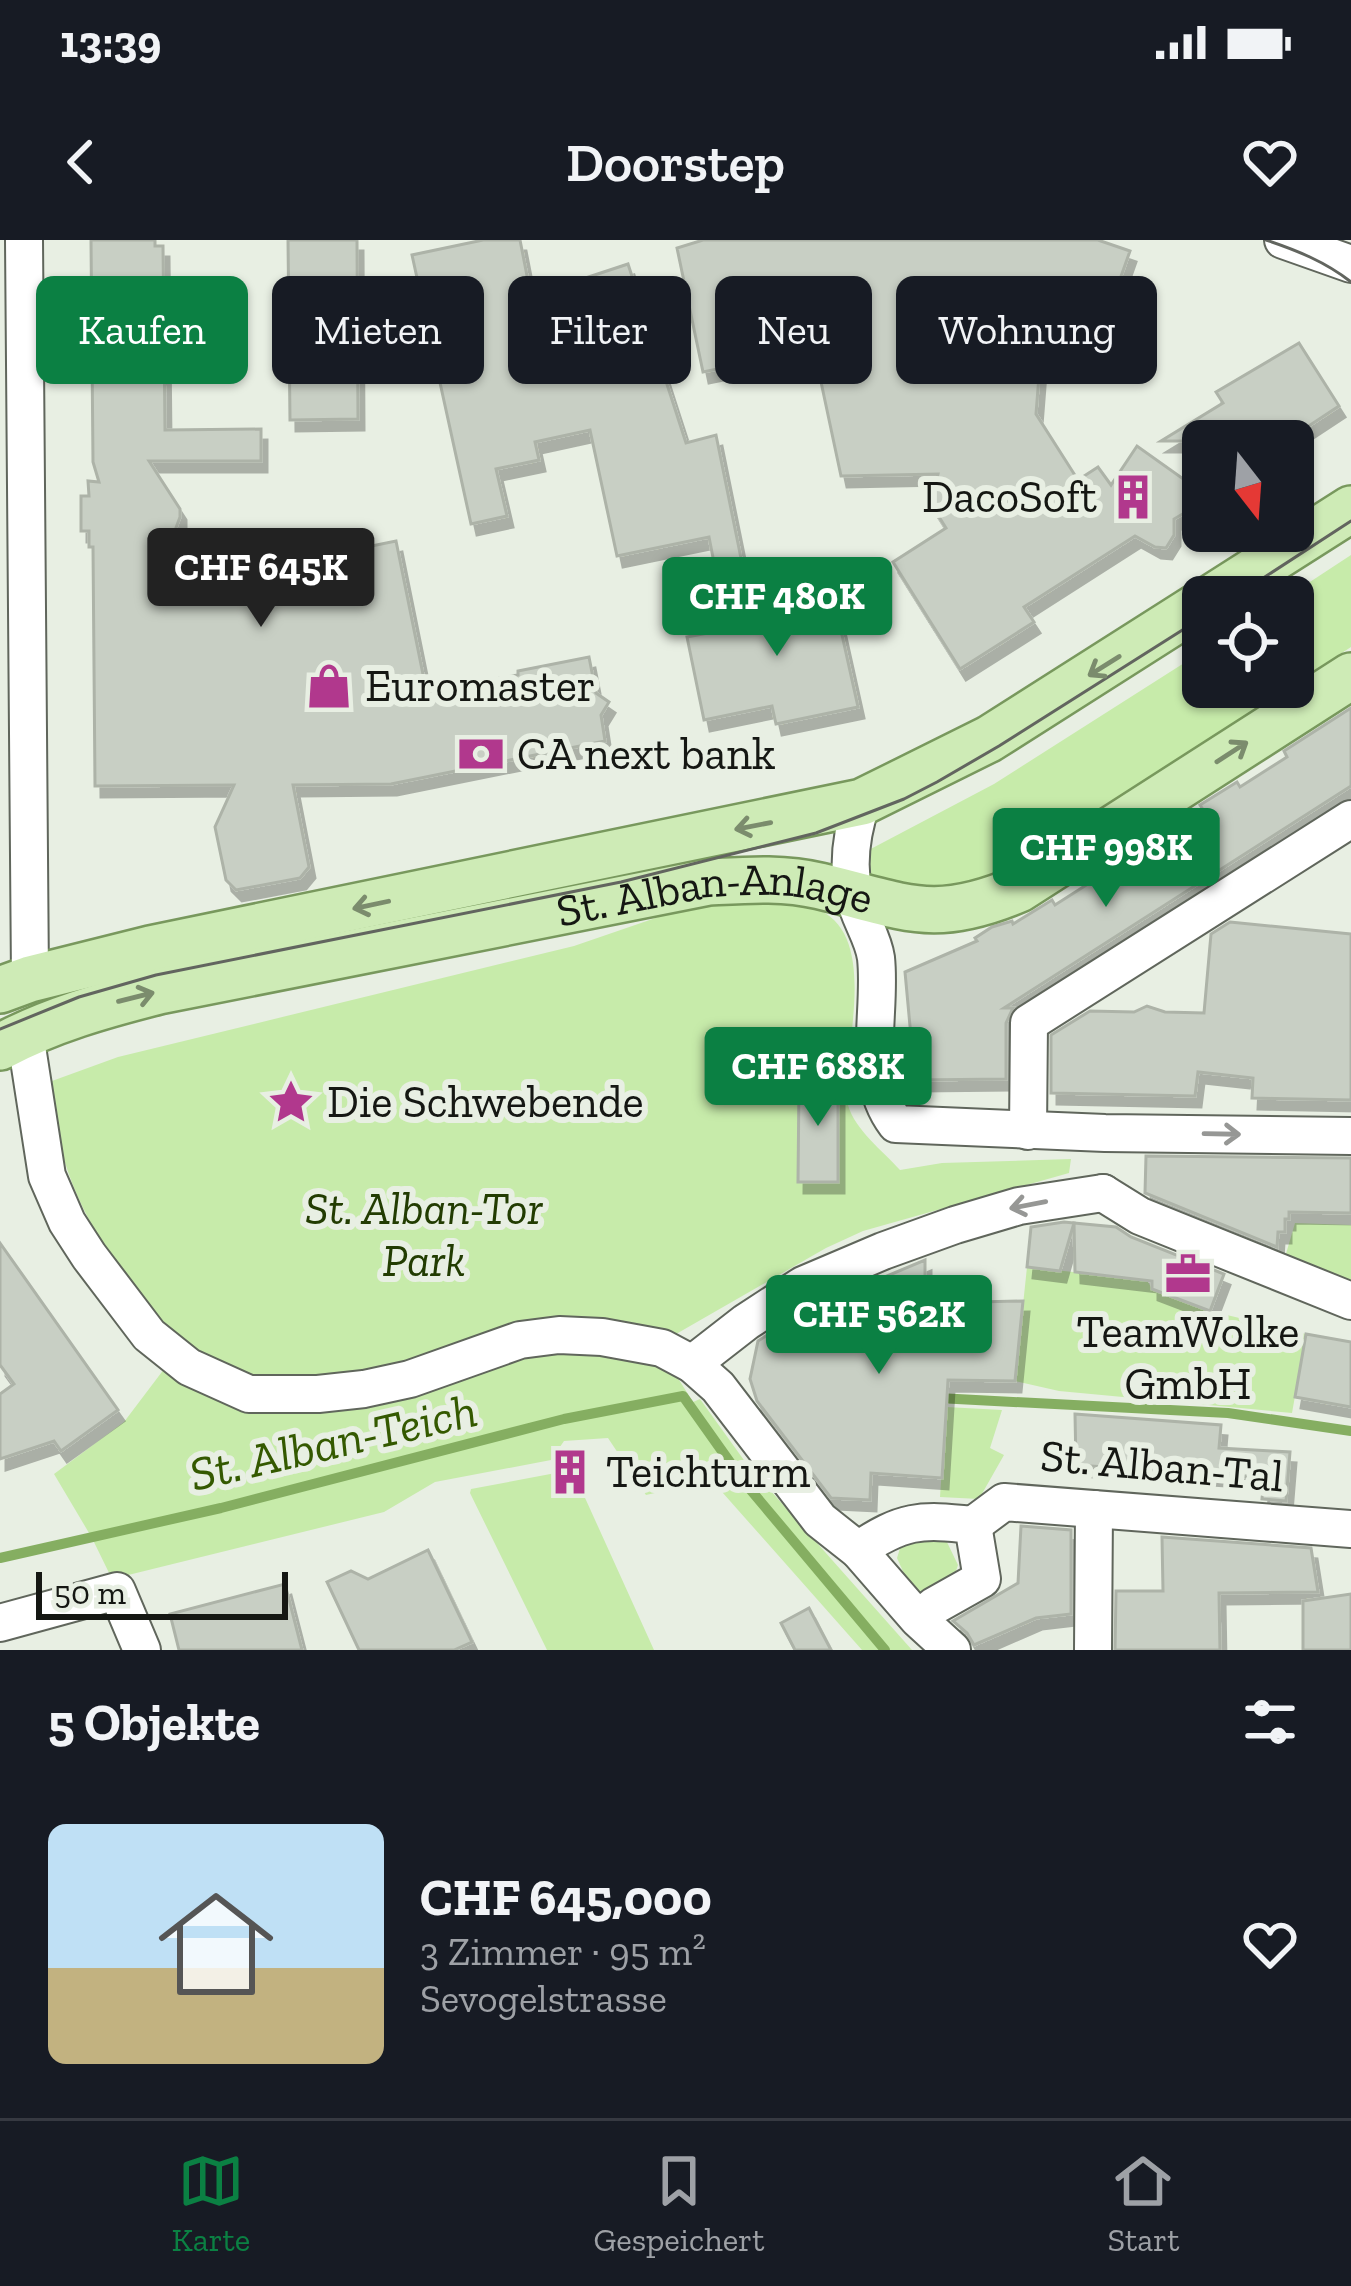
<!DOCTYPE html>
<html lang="de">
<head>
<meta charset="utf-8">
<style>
	:root { --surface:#171b24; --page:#20242c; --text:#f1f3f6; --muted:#9ea1a6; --line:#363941; --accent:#0b8043 }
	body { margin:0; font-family:"Zilla Slab",serif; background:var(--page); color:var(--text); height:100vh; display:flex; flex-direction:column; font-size:45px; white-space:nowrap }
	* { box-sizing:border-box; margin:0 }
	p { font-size:39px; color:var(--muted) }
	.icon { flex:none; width:66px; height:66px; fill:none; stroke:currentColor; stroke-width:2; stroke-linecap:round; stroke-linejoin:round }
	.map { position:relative; height:1410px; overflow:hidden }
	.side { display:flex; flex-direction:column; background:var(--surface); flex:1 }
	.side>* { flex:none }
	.banner { position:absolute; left:36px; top:36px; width:1281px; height:108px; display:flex; gap:24px }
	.needle { width:78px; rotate:163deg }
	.fabs { position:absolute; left:1182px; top:180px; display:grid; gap:24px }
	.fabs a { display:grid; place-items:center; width:132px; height:132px; border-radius:18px; background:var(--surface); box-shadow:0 3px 9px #0004; font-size:60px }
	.scale { position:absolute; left:36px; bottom:30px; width:252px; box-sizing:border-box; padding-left:12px; border:6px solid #151713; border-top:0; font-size:33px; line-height:42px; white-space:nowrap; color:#151713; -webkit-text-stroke:9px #e8efe3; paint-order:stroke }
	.price { position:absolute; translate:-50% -102px; padding:0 27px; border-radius:12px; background:var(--accent); color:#fff; font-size:39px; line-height:78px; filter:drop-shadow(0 3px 6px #0008) }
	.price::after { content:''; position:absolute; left:50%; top:72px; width:36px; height:27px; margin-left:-18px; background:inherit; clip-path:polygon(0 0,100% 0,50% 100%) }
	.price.selected { background:#222; color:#fff }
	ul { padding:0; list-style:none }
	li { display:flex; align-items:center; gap:36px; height:300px; padding:0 48px }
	li span { display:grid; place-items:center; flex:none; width:336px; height:240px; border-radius:18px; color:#555 }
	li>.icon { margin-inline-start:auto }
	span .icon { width:144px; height:144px; fill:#fffc; stroke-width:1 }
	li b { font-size:51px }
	h2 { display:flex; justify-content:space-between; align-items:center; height:144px; padding:0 48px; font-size:51px }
	.chip { padding:0 42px; border-radius:18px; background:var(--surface); box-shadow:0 3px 9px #0004; font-size:42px; line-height:108px }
	.chip.selected { background:var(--accent); color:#fff }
	.status { display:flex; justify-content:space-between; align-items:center; height:84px; padding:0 60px; background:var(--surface); direction:ltr }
	.status svg { height:33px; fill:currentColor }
	header { display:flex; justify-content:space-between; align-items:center; height:156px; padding:0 48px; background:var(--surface); font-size:54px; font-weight:600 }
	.tab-bar { display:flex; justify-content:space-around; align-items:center; height:168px; border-top:3px solid var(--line); background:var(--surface); font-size:33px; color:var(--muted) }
	.tab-bar a { display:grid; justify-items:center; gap:6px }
	.tab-bar .selected { color:var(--accent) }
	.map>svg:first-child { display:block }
	.green { fill:#c7ebaa }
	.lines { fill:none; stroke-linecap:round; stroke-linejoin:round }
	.stream { stroke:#85ae61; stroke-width:10 }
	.building { fill:#c8cfc4; stroke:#adb3a8; stroke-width:3; filter:url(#shadow) }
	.minor-casing { stroke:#60665c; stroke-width:40 }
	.major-casing { stroke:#78985d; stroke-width:50 }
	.minor { stroke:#fff; stroke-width:36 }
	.major { stroke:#ceebb6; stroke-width:45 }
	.tram { stroke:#62655f; stroke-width:3 }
	.oneway { stroke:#7b8c6d }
	.oneway2 { stroke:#969795 }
	.labels { text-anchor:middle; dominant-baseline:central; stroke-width:12; stroke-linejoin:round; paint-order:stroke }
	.poi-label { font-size:45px; fill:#151713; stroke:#e8efe3; text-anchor:start }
	.street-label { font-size:45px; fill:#151713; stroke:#e8efe3 }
	.park-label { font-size:45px; font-style:italic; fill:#223c02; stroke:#e8efe3 }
	.water-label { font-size:48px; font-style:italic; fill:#345900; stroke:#e8efe3 }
</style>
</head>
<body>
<div class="status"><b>13:39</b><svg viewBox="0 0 49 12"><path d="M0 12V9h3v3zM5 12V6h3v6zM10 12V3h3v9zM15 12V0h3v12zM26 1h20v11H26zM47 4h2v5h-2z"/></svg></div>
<header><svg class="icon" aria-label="back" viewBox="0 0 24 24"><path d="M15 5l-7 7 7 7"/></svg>Doorstep<svg class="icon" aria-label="heart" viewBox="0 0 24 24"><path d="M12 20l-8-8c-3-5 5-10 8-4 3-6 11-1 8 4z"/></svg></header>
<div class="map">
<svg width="1351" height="1410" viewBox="0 0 1351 1410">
	<defs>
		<filter id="shadow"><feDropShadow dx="6" dy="11" stdDeviation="0" flood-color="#0004"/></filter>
	</defs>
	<rect width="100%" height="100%" fill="#e8efe3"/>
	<g class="green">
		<polygon points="1351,315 1351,407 1293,445 1293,357 1287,357"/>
		<polygon points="1203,411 1203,447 1289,447 1041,609 1039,622 970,652 874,642 866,627 865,612 994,544"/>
		<path d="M 731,663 C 758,663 788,659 814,668 C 868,686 854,766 850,809 C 848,826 843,848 848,865 C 855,890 883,911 900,930 L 942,923 L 1071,919 L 1069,933 L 863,991 L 826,1008 L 657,1105 L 693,1162 L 700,1159 L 746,1223 L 912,1410 L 862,1410 L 707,1235 L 681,1247 L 646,1255 L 608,1198 L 564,1201 L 551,1220 L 435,1242 L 384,1272 L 112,1339 L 92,1298 L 54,1234 L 124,1182 L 183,1104 C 113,1028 54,950 52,841 L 118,817 L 574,706 L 673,672 Z"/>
		<polygon points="1295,983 1351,985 1351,1049 1283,1024"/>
		<polygon points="1027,1027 1147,1040 1152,1049 1210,1071 1306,1094 1292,1173 1059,1151 1015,1141"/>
		<polygon points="946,1167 1002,1170 990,1208 1004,1215 979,1259 940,1257"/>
		<polygon points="561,1232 561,1238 567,1247 581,1249 654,1410 547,1410 470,1253 471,1249"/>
		<polygon points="931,1291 945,1298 958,1325 953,1340 924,1353 910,1347 897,1318 901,1305"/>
	</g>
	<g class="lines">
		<g class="stream">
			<polyline points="938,1158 1228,1173 1351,1191"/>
			<polyline points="0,1318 221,1268 564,1179 683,1156 744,1242 885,1410"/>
		</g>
	</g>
	<g class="building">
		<polygon points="91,0 155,0 155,6 163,6 165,190 261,189 261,221 149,221 180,269 180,277 167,312 347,311 396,301 428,459 501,444 500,438 518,435 518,431 589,417 596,453 609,462 601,475 605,501 391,544 293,545 309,627 300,638 236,650 226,640 215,587 234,545 95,546 93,307 89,307 89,291 81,291 81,256 89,256 88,241 99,242 93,222"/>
		<polygon points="288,0 357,0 358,179 290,180"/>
		<polygon points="483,0 520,0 531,56 628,24 686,203 716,195 743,328 716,333 709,297 617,316 590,190 535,202 539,220 496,229 507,276 471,284 412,15"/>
		<polygon points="703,0 1098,0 1130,11 1097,104 1043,85 1036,174 1078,240 1098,227 1111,245 1137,206 1203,253 1203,262 1174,279 1174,295 1166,308 1155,307 1135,296 1024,367 1034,382 960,429 893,322 946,288 931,264 938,234 841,236 814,109 703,132 677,8"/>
		<polygon points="1299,103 1339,166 1286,201 1161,201 1223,163 1216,152"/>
		<polygon points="830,341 858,467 776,484 772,466 704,480 687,397 755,384 749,357"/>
		<polygon points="1351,468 1351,546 1004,768 1013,768 1006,783 1006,839 915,840 905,732 977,701 975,698 992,687 1012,681 1013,684 1052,660 1055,665 1102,635 1099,630 1135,607 1139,612 1204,571 1200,565 1237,542 1240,547 1287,517 1284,511"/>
		<polygon points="1230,682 1351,694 1351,860 1252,858 1253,838 1198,832 1195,856 1051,853 1051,795 1090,771 1134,772 1147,766 1165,772 1204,773 1211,694"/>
		<polygon points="809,834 838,835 838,942 798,942 799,844"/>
		<polygon points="1146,916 1351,918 1351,973 1289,972 1289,979 1285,979 1285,992 1278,992 1277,1007 1145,953"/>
		<polygon points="1064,982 1074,983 1060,1031 1027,1027 1031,987"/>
		<polygon points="1074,983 1116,987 1131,997 1224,1034 1210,1071 1152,1049 1152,1041 1075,1032"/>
		<polygon points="0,1003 118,1170 61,1211 54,1201 0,1219 0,1154 14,1144 0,1125"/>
		<polygon points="925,1020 925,1041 937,1041 938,1063 1023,1061 1015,1141 948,1140 942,1238 871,1233 870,1260 831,1258 757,1161 750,1139 758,1101 808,1069"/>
		<polygon points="1306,1094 1351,1102 1351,1167 1295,1157"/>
		<polygon points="1075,1174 1221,1185 1219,1208 1290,1212 1286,1261 1262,1259 1264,1238 1076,1225"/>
		<polygon points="1021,1286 1071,1290 1071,1374 1036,1378 974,1405 967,1393 953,1381 1018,1343"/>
		<polygon points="1162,1297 1311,1308 1318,1352 1219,1353 1220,1410 1115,1410 1116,1351 1163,1351"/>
		<polygon points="428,1310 472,1402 454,1410 359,1410 327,1342 351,1331 368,1339"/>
		<polygon points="285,1344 302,1410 179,1410 170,1374"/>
		<polygon points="1351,1354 1351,1410 1303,1410 1303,1361"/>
		<polygon points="809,1368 831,1410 795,1410 781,1383"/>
	</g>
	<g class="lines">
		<g class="minor-casing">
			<g id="minor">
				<polyline points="24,0 30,739"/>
				<polyline points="1283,0 1351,24"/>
				<path d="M 862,562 C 852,591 847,624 854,655 C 858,677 873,696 876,718 C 882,773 860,837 896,884 L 1105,893 L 1351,896"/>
				<polyline points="25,794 47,936 67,982 89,1016 149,1095 189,1127 249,1154 318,1154 364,1149 410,1139 520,1100 559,1095 602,1097 662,1108 692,1124 718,1147 820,1280 858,1310"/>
				<polyline points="1028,891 1029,783 1351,579"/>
				<polyline points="1103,953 1140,976 1351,1061"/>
				<polyline points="692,1124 746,1082 803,1045 883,1011 955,985 1019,966 1103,953"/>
				<polyline points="973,1285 1004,1262 1351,1289"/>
				<path d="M 918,1379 L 934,1366 L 982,1339 L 973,1285 C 919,1279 903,1280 858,1310 L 918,1379 L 952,1410"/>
				<polyline points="0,1383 117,1351 142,1410"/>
				<polyline points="1093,1410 1094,1269"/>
			</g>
		</g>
		<g class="major-casing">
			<g id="major">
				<polyline points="1213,357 1351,269"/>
				<polyline points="0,750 30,739 150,709 862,562 989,499 1203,363"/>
				<path id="s1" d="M 0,807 C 50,780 104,765 159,751 L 709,642 C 746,640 783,637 820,646 C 905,666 932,686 1019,649 L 1351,436"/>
			</g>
		</g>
		<use href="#minor" class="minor"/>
		<use href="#major" class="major"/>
		<g class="tram">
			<path d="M 1266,0 C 1296,10 1326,22 1351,42"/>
			<polyline points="1234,357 1351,281"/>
			<polyline points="0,789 79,757 156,735 621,642 816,593 904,559 937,542 999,506 1203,377"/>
		</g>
	</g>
	<defs><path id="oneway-shaft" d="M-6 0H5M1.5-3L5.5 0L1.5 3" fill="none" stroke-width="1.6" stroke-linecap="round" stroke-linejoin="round" transform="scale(3)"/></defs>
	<g class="oneway">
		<use href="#oneway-shaft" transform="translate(1104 426) rotate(148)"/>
		<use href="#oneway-shaft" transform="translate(1232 512) rotate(-33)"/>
		<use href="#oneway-shaft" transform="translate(753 586) rotate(169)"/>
		<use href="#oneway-shaft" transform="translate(371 665) rotate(168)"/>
		<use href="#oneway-shaft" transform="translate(136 757) rotate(-14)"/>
	</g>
	<g class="oneway2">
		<use href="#oneway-shaft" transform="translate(1222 894) rotate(1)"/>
		<use href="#oneway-shaft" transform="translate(1028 965) rotate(169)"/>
	</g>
	<defs>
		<g id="building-bare" transform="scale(3.6)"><path d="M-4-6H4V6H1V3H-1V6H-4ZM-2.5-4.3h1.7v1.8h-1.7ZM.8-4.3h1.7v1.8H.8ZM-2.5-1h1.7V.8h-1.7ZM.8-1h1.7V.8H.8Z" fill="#b1388d" stroke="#e8efe3" stroke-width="2.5" paint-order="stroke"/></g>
		<g id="shop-bare" transform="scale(3.6)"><path d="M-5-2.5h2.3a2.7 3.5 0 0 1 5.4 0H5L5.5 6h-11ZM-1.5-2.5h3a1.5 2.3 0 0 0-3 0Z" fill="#b1388d" stroke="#e8efe3" stroke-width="2.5" paint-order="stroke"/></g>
		<g id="bank-bare" transform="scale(3.6)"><path d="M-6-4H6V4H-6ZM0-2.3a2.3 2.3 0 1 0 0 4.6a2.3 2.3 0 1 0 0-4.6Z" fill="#b1388d" stroke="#e8efe3" stroke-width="2.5" paint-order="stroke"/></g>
		<g id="sight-bare" transform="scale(3.6)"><path d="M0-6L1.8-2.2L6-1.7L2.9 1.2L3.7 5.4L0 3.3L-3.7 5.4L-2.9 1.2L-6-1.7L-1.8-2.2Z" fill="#b1388d" stroke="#e8efe3" stroke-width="2.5" paint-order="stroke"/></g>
		<g id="office-bare" transform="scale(3.6)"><path d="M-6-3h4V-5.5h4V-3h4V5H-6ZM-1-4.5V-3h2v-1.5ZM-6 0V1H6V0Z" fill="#b1388d" stroke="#e8efe3" stroke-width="2.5" paint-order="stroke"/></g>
	</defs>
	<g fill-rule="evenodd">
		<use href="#building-bare" x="1133" y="257"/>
		<use href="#shop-bare" x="329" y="446"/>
		<use href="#bank-bare" x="481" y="514"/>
		<use href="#sight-bare" x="291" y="862"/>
		<use href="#office-bare" x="1188" y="1034"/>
		<use href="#building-bare" x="570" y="1232"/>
	</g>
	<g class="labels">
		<g class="poi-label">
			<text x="1097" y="257" text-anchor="end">DacoSoft</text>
			<text x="365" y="446">Euromaster</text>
			<text x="517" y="514">CA next bank</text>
			<text x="327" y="862">Die Schwebende</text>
			<text x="1188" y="1092" text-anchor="middle">TeamWolke<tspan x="1188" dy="52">GmbH</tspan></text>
			<text x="606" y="1232">Teichturm</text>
		</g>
		<g class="street-label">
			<text stroke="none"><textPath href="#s1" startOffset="735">St. Alban-Anlage</textPath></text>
			<text transform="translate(1162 1226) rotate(5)">St. Alban-Tal</text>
		</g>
		<g class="park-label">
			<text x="424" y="969">St. Alban-Tor<tspan x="424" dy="52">Park</tspan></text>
		</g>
		<g class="water-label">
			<text transform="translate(333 1202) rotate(-13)">St. Alban-Teich</text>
		</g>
	</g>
</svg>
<div class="fabs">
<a><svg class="needle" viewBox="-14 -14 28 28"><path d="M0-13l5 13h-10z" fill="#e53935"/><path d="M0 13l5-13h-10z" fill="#9ea1a6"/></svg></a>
<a><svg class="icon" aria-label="locate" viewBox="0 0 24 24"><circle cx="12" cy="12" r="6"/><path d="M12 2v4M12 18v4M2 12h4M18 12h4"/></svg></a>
</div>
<div class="scale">50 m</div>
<b class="price selected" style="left:261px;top:390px">CHF 645K</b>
<b class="price" style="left:777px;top:419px">CHF 480K</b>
<b class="price" style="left:1106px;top:670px">CHF 998K</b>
<b class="price" style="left:818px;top:889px">CHF 688K</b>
<b class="price" style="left:879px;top:1137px">CHF 562K</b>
<div class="banner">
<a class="chip selected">Kaufen</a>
<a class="chip">Mieten</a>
<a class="chip">Filter</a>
<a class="chip">Neu</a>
<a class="chip">Wohnung</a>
</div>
</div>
<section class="side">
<h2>5 Objekte<svg class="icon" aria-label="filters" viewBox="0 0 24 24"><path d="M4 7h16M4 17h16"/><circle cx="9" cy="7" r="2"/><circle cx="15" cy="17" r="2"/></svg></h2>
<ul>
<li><span style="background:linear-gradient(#bfe0f5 60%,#c2b280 0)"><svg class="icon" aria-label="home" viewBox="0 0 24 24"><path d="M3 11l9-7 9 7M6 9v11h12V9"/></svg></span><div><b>CHF 645,000</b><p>3 Zimmer · 95 m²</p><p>Sevogelstrasse</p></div><svg class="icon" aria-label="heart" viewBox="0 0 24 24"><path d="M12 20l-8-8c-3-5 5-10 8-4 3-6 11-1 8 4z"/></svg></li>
</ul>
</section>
<nav class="tab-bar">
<a class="selected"><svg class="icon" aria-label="map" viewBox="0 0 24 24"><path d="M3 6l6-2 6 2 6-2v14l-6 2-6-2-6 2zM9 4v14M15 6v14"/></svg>Karte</a>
<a><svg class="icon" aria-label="saved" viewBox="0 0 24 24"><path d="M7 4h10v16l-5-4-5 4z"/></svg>Gespeichert</a>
<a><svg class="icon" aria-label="home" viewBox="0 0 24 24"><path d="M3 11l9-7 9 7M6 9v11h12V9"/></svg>Start</a>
</nav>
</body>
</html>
